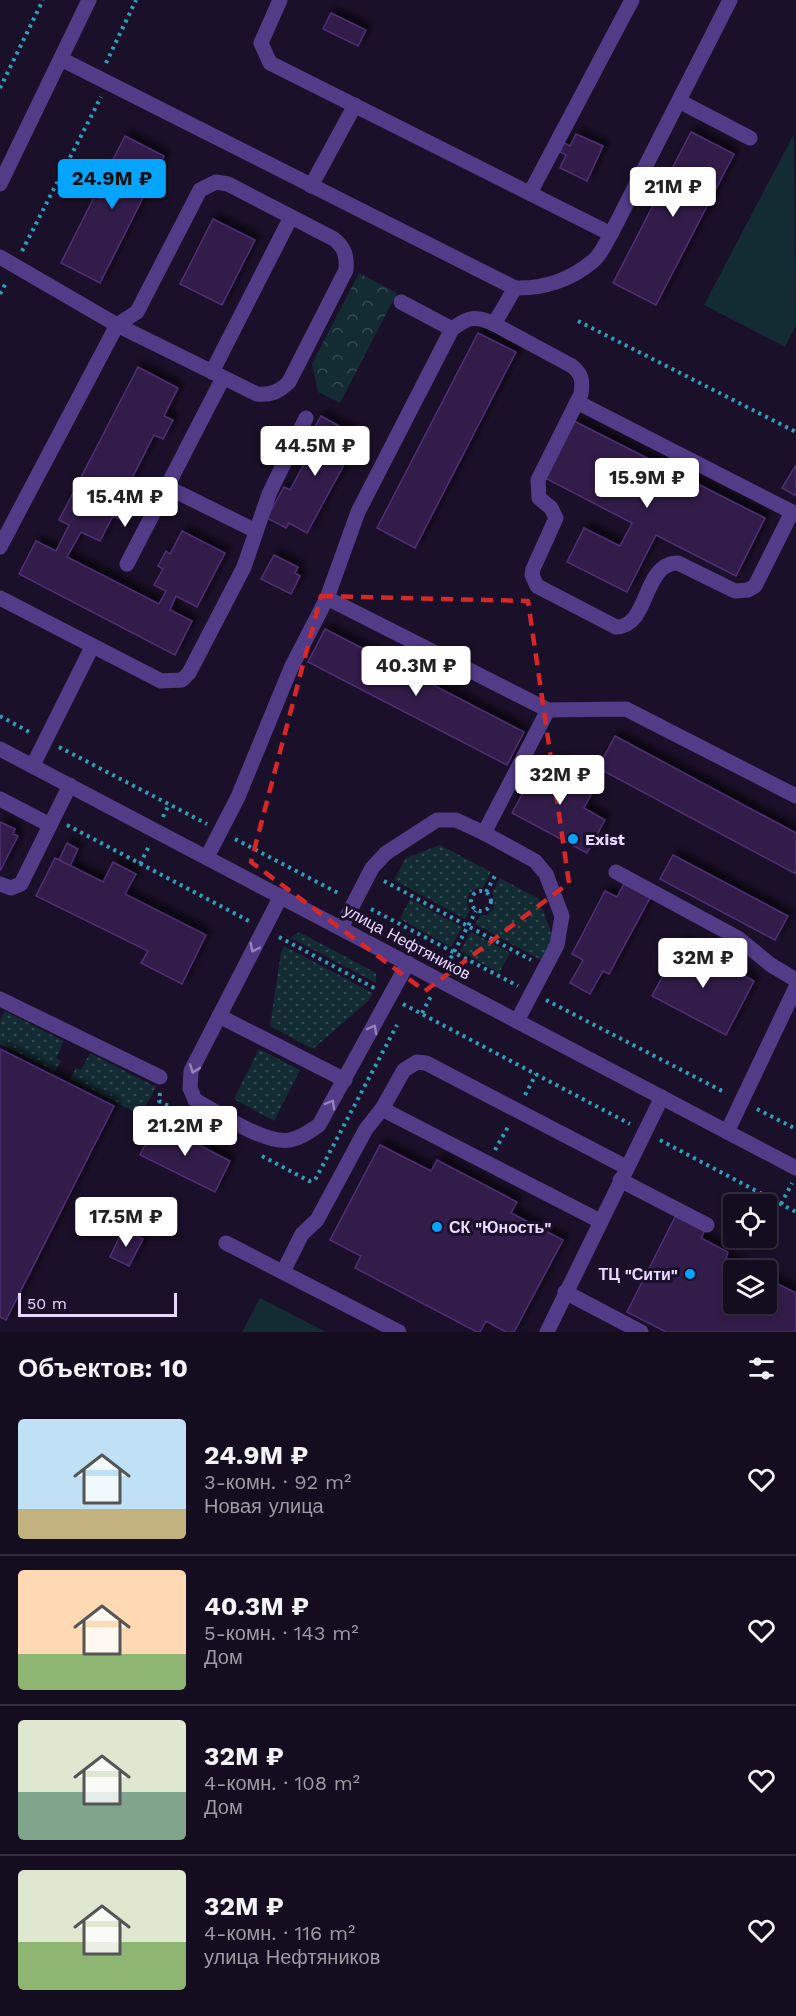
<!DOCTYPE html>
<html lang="ru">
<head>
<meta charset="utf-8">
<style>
	:root { --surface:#140c1f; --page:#211a2c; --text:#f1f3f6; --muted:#9d9ba4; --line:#332c3d; --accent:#05a4fe }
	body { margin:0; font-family:"Work Sans",sans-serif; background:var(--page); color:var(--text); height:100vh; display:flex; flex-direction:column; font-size:22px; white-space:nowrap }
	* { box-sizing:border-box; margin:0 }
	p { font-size:20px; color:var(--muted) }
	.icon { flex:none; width:33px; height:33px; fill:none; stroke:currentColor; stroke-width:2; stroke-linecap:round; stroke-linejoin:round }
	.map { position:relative; height:1332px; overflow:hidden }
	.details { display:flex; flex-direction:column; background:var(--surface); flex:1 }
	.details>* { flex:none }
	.tools { position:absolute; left:723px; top:1194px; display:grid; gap:12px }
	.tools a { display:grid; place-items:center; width:54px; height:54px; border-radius:6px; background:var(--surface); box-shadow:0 3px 9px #0003,0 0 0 2px var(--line); font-size:30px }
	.scale { position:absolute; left:18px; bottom:15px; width:159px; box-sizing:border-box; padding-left:6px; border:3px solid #e7d8ff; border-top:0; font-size:16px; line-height:21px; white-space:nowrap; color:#e7d8ff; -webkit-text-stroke:4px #1b1029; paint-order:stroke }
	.price { position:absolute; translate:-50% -51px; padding:0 14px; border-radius:6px; background:#fff; color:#222; font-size:20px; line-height:39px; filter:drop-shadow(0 2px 3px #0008) }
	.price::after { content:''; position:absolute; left:50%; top:36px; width:18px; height:14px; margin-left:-9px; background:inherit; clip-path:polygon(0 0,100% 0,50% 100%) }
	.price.active { background:var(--accent); color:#111 }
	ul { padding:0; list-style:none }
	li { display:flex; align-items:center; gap:18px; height:150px; padding:0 18px }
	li+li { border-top:2px solid var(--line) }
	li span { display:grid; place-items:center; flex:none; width:168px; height:120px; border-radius:6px; color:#555 }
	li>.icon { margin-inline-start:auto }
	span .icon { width:72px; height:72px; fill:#fffc; stroke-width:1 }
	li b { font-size:26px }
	h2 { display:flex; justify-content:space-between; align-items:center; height:72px; padding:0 18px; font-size:26px }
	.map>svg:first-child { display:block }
	.grass { fill:url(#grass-dots) }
	.forest { fill:url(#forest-crowns) }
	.garden { fill:#132c33 }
	.building { fill:#321c4a; stroke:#4f2f76; stroke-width:1.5; filter:url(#shadow) }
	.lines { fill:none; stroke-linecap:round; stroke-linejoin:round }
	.path { stroke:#319fbb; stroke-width:4; stroke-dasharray:3 4.5; stroke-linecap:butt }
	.minor { stroke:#523c88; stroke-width:15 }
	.oneway { stroke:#9582be }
	.marked { fill:none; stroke:#d62828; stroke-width:4.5; stroke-dasharray:12 8; stroke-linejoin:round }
	.poi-dot { fill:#05a4fe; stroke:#1b1029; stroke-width:2 }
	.labels { text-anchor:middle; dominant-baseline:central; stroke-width:6; stroke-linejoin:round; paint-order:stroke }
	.poi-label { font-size:16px; font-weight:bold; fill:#e7d8ff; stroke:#1b1029; text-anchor:start }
	.street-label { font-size:16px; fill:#e7d8ff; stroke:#1b1029 }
</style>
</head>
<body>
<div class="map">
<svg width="796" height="1332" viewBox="0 0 796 1332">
	<defs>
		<pattern id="grass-dots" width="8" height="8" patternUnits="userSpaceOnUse" patternTransform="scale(1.5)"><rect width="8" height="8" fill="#132c33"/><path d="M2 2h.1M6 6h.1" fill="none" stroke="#354a52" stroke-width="1.8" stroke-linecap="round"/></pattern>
		<pattern id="forest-crowns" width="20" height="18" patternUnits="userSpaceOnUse" patternTransform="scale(1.5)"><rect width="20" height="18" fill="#132c33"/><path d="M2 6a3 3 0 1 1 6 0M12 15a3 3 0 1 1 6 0" fill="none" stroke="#354a52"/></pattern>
		<filter id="shadow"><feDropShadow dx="5.5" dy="-5.5" stdDeviation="3" flood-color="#0009"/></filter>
	</defs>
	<rect width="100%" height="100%" fill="#1b1029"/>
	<g class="grass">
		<path d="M 440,845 L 491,872 L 483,888 C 469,888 463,899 470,911 L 465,919 L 394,880 L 406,858 Z"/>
		<path d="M 500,878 L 539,899 L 553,938 L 541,960 L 475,924 L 480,916 C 493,915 498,904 492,893 Z"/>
		<polygon points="410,899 462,927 451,947 400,919"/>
		<polygon points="299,932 376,973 376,983 291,938"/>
		<polygon points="471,932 510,953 499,973 460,951"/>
		<polygon points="284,946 373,993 369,1000 313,1049 270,1026 281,953"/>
		<polygon points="5,1011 64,1041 56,1058 61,1061 55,1072 0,1044 0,1020"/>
		<polygon points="259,1049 300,1070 274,1121 234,1099"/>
		<polygon points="90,1053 156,1087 141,1115 70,1079 76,1068 81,1070"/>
	</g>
	<polygon class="forest" points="359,273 397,293 340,403 318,392 312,364"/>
	<g class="garden">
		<polygon points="794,134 796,325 785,347 704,305"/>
		<polygon points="260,1298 326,1332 242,1332"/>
	</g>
	<g class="building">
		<polygon points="331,13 366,30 358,46 323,29"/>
		<polygon points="691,132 734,154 656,305 613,283"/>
		<polygon points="576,134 603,146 587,181 560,168 566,155 560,152 564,143 570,146"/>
		<polygon points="125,136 164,156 100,283 61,263"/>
		<polygon points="213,219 255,240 222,305 180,284"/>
		<polygon points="478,333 516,352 415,548 377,528"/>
		<polygon points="138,367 178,388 164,416 173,420 163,439 154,435 122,498 130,502 121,520 113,516 100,541 81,532 67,557 159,604 166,591 154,585 163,569 158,566 166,551 170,554 182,531 225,553 197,607 176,596 170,610 192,621 175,655 19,574 36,541 56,551 69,525 59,520"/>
		<polygon points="321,416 359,437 307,533 289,523 286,528 267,518 284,487 290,490 318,438 311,434"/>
		<polygon points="574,421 765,518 736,576 656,535 627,592 567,562 584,528 620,546 632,523 545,478"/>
		<polygon points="796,465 796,496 782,488"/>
		<polygon points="274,555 298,567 295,573 300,576 291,594 261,579"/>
		<polygon points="325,629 524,732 507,765 308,662"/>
		<polygon points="615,736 796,833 796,874 598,768"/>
		<polygon points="557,760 580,772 575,781 593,791 584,808 605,820 587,853 512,813 540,762 553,769"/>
		<polygon points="0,822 15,829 13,834 18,836 0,871"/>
		<polygon points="67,843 78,849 70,866 59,860"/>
		<polygon points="673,855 788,916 775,940 660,879"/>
		<polygon points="55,858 103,882 113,862 136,874 125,894 206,935 182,984 141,963 148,951 36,896"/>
		<polygon points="624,884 650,898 609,974 603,971 590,994 570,983 583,960 572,954 605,891 617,897"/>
		<polygon points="681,942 754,981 726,1035 652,996"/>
		<polygon points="0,1049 114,1106 6,1320 0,1317"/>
		<polygon points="156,1123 186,1138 190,1130 203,1137 199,1145 230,1161 215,1192 140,1155"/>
		<polygon points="380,1145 431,1171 437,1160 517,1202 511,1213 563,1240 514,1332 506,1332 486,1321 480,1332 477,1332 355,1268 361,1256 330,1240"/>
		<polygon points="676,1215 705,1230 701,1238 728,1252 726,1258 751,1270 734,1270 734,1304 766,1304 766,1278 796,1293 796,1332 666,1332 627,1312"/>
		<polygon points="123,1229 143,1239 129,1266 110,1257"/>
	</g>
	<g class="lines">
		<g class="path">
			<polyline points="106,63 136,0"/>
			<polyline points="0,88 43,0"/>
			<polyline points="22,251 101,97"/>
			<polyline points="0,294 7,281"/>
			<polyline points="578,321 796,432"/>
			<polyline points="0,716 31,733"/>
			<polyline points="59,747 207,824"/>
			<polyline points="163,817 169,804"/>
			<polyline points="67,825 249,921"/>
			<polyline points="235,839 340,894"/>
			<polyline points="140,864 149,846"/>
			<polyline points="384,881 531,960"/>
			<circle cx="481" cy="901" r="10"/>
			<polyline points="486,892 496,874"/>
			<polyline points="371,909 518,986"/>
			<polyline points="279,937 376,989"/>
			<polyline points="447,965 476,911"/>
			<polyline points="546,1000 726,1093"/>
			<polyline points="403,1004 630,1124"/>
			<polyline points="422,1013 431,996"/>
			<polyline points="160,1093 159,1101 184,1114"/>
			<polyline points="525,1095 536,1074"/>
			<polyline points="757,1109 796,1129"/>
			<polyline points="660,1140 796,1212"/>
			<polyline points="495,1150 509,1125"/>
			<polyline points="262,1156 309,1181 315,1180 397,1025"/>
			<polyline points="781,1204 792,1183"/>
		</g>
		<g class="minor">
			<polyline points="280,0 261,43 270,63 611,234"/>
			<path d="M 61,59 L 515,288 C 543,289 571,280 593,261 C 601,255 606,242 611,234 L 730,0"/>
			<polyline points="679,101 750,138"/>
			<polyline points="0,184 89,0"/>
			<polyline points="311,186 355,105"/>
			<polyline points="530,193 632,0"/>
			<path d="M 0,257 L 117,325 L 257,394 C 271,395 279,392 289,382 L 346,270 C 347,256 345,248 334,239 L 228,184 L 216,182 L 200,190 L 137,312 L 117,325 L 0,547"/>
			<polyline points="401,302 452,329"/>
			<path d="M 494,324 L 572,366 C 582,374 583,381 581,394 L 538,480 L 539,498 L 551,508 L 556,518 L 533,569 L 532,575 L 537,586 L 616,627 C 650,627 642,563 678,563 L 735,591 L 748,590 L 755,586 L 792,512"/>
			<polyline points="212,372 291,217"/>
			<polyline points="577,402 796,514"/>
			<polyline points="167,487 256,531"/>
			<polyline points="127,564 223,378"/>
			<polyline points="0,598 161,681 182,680 189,673 244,567 269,494 306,418"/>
			<polyline points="327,598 548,710 626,709 796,796"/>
			<polyline points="0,749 796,1168"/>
			<polyline points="33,765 92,647"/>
			<polyline points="0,799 50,825"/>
			<polyline points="484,833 548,710"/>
			<path d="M 207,857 L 238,797 L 291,668 L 327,598 L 358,512 L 452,329 C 468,317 476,315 494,324 L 515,288"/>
			<polyline points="616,872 738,938 771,965 796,980"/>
			<polyline points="0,884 11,888 21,884 70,785"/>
			<path d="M 281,896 L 191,1071 L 190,1088 L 195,1100 C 217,1112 266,1145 290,1140 C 301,1138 310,1131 319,1125 L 408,963"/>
			<polyline points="341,928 372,868 386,853 437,820 456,820 484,833 535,861 546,874 562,916 557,945 517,1021"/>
			<polyline points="0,999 160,1077"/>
			<polyline points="219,1016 345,1080"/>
			<polyline points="382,1109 600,1221"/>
			<polyline points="727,1132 796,987"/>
			<polyline points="620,1180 707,1225"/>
			<polyline points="226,1243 399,1332"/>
			<polyline points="283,1272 302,1234 317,1220 366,1129 382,1109 404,1070 417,1062 426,1063 626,1167"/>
			<polyline points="565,1292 641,1332"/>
			<polyline points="547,1332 662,1097"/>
		</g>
	</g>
	<defs><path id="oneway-chevron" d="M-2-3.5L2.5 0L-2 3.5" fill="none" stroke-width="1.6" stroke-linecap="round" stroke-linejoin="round" transform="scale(1.5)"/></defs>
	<g class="oneway">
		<use href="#oneway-chevron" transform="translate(254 948) rotate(117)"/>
		<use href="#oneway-chevron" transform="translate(373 1029) rotate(-62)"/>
		<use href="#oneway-chevron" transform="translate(194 1069) rotate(109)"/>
		<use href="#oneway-chevron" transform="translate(331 1104) rotate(-60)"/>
	</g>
	<path class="marked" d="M 321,596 L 528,601 L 569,883 L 425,991 L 251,862 Z"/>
	<g class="poi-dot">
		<circle cx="573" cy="839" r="6"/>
		<circle cx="437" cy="1227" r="6"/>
		<circle cx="690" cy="1274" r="6"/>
	</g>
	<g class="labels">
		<g class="poi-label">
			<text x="585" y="839">Exist</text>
			<text x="449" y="1227">СК "Юность"</text>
			<text x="678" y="1274" text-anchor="end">ТЦ "Сити"</text>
		</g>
		<g class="street-label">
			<text transform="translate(407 942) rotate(28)">улица Нефтяников</text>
		</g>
	</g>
</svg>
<div class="tools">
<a><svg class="icon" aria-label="locate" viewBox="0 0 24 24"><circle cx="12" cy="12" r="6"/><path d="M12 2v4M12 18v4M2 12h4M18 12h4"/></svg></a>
<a><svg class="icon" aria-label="layers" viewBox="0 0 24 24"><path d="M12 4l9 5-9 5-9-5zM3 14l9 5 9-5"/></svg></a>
</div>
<div class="scale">50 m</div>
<b class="price active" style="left:112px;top:210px">24.9M ₽</b>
<b class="price" style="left:673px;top:218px">21M ₽</b>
<b class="price" style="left:315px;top:477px">44.5M ₽</b>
<b class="price" style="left:647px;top:509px">15.9M ₽</b>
<b class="price" style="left:125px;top:528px">15.4M ₽</b>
<b class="price" style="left:416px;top:697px">40.3M ₽</b>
<b class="price" style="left:560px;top:806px">32M ₽</b>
<b class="price" style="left:703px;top:989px">32M ₽</b>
<b class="price" style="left:185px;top:1157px">21.2M ₽</b>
<b class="price" style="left:126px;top:1248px">17.5M ₽</b>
</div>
<section class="details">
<h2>Объектов: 10<svg class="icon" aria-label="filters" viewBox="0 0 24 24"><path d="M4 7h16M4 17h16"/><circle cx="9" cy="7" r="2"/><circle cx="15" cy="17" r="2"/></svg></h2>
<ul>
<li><span style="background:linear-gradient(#bfe0f5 75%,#c2b280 0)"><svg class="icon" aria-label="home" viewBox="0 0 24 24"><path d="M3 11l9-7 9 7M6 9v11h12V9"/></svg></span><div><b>24.9M ₽</b><p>3-комн. · 92 m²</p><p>Новая улица</p></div><svg class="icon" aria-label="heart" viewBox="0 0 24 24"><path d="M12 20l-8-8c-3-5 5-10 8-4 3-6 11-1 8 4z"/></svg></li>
<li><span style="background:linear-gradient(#ffd9b3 70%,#8fb573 0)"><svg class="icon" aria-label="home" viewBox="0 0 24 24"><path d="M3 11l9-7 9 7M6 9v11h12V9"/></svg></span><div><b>40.3M ₽</b><p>5-комн. · 143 m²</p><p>Дом</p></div><svg class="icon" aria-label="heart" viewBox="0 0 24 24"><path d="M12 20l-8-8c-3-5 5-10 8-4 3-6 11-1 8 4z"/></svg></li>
<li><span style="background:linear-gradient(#dfe7d0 60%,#7fa58c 0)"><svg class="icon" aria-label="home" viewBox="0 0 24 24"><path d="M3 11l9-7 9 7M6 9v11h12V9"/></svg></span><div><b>32M ₽</b><p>4-комн. · 108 m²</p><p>Дом</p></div><svg class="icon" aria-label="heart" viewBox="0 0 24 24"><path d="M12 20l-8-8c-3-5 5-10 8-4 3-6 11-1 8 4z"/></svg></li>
<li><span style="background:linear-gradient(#dfe7d0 60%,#8fb573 0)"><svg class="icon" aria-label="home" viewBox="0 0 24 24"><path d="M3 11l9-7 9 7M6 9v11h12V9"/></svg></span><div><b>32M ₽</b><p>4-комн. · 116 m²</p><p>улица Нефтяников</p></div><svg class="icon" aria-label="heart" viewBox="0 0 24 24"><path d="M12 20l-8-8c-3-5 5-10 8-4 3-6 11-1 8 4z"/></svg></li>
</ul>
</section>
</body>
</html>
